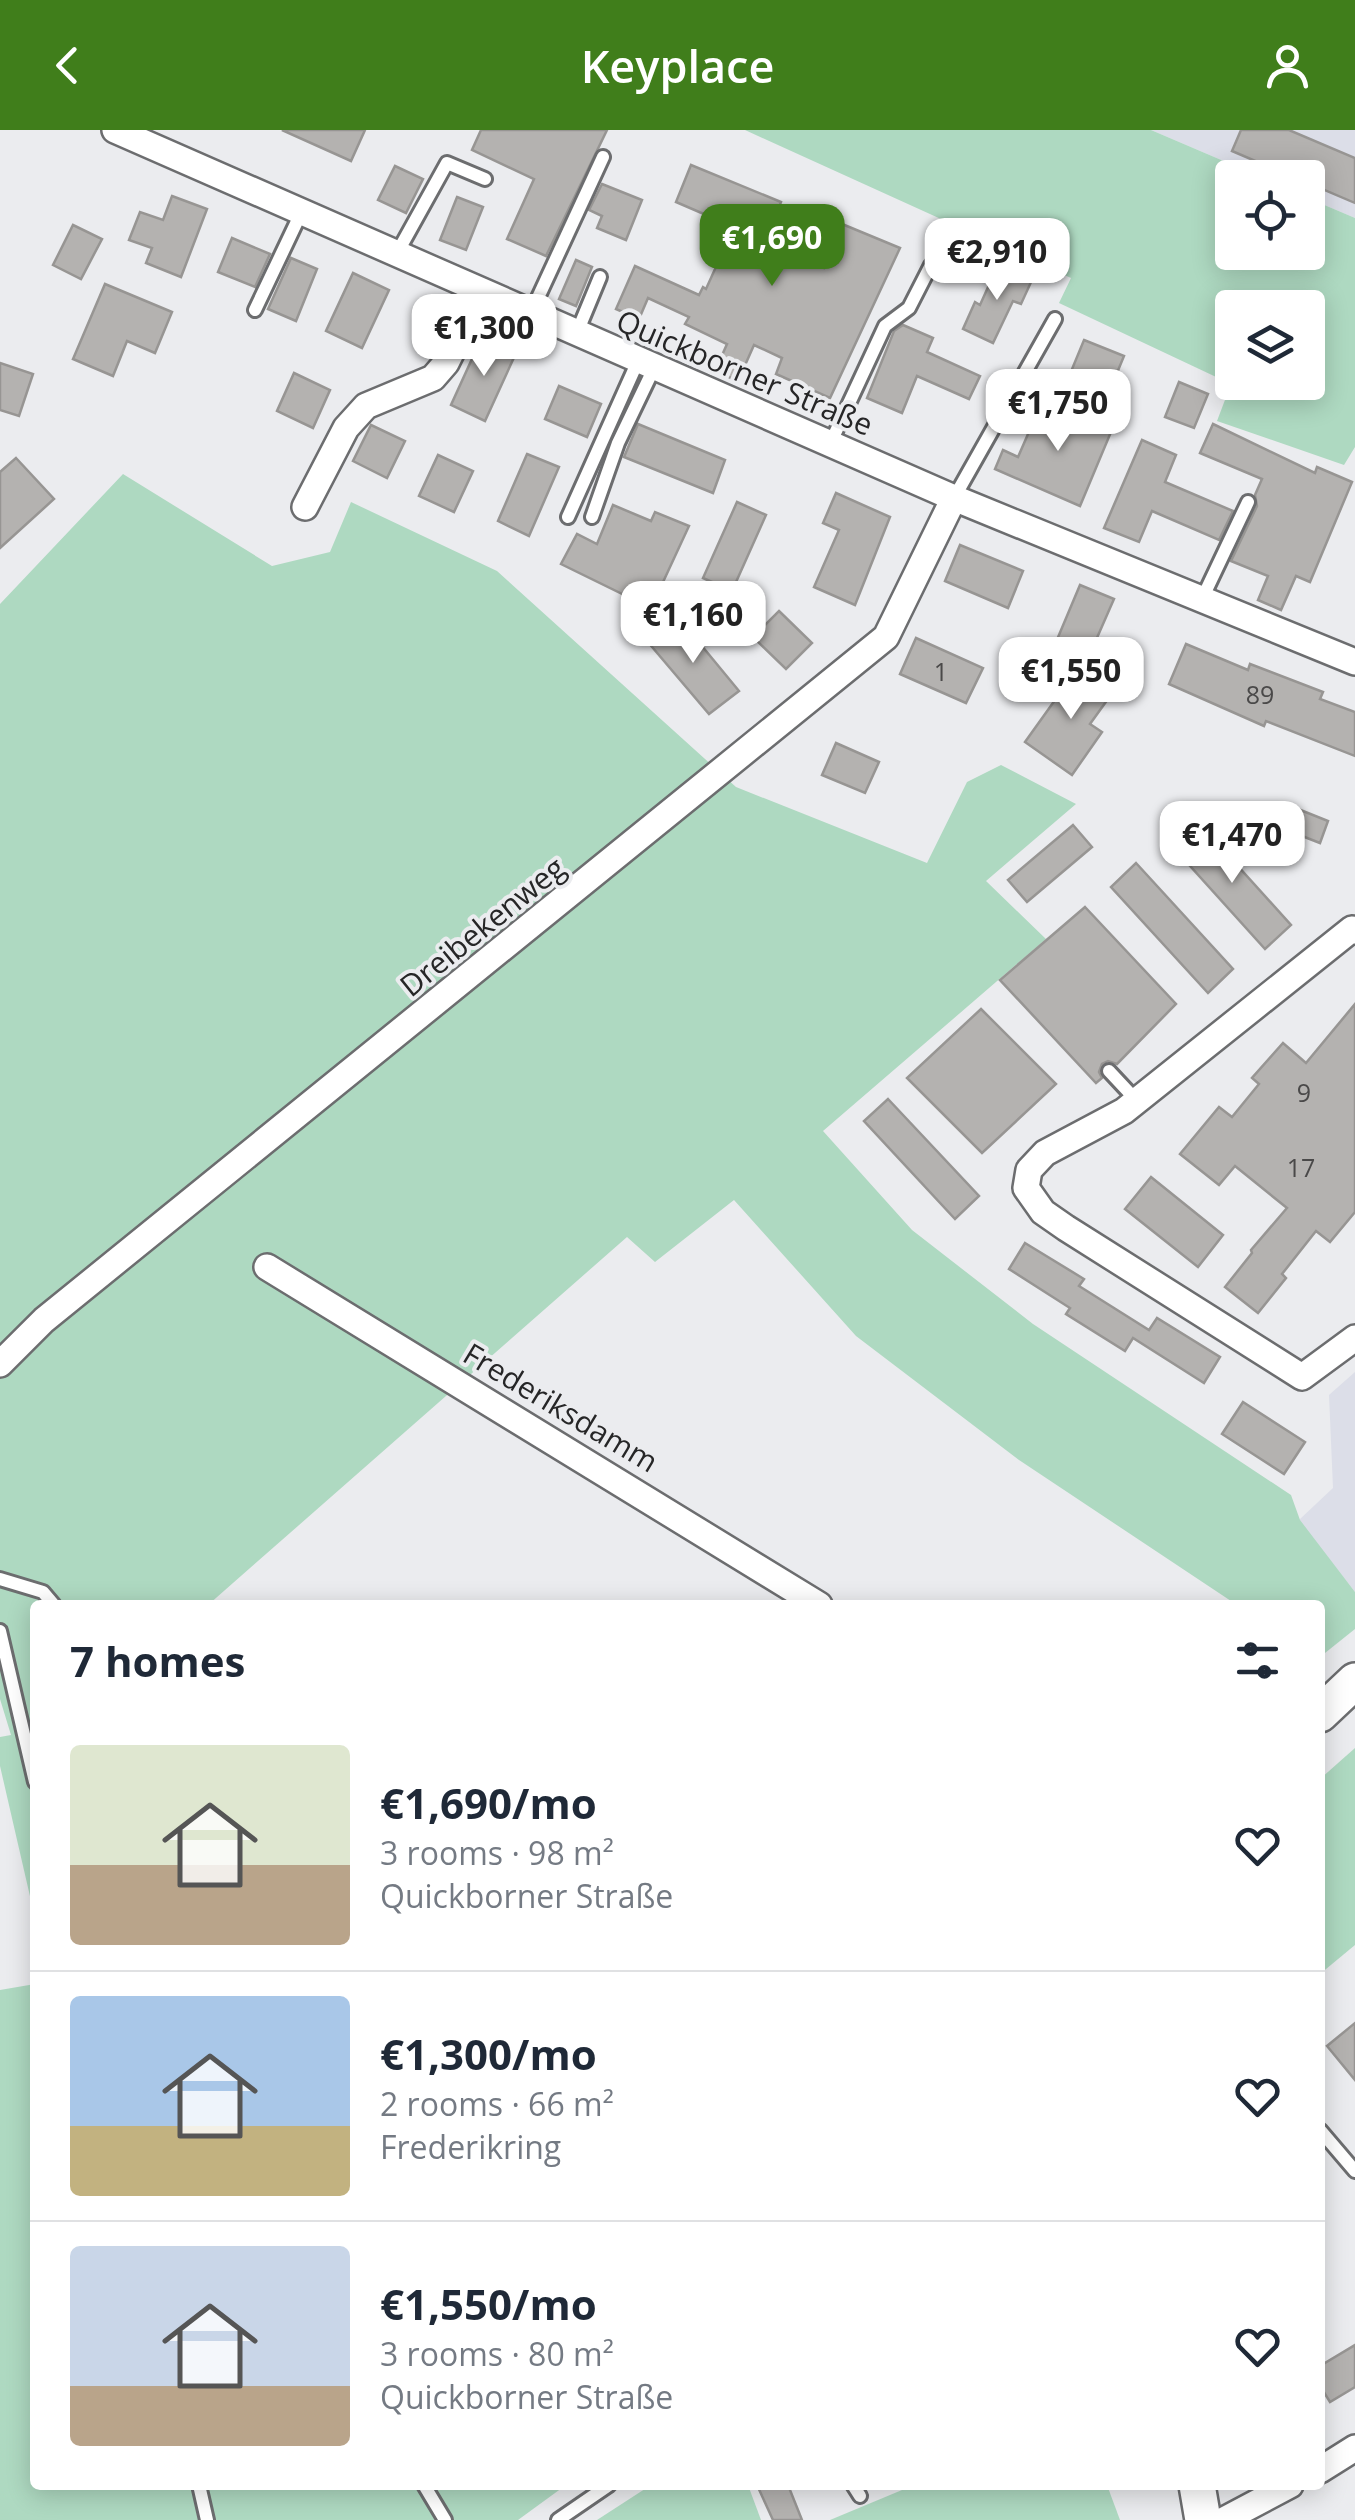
<!DOCTYPE html>
<html lang="en">
<head>
<meta charset="utf-8">
<style>
	:root { --surface:#fff; --page:#f6f6f7; --text:#1f2937; --muted:#747a83; --line:#e0e1e3; --accent:#407e1b }
	body { margin:0; font-family:"Open Sans",sans-serif; background:var(--page); color:var(--text); height:100vh; display:flex; flex-direction:column; font-size:38px; white-space:nowrap }
	* { box-sizing:border-box; margin:0 }
	p { font-size:32px; color:var(--muted) }
	.icon { flex:none; width:55px; height:55px; fill:none; stroke:currentColor; stroke-width:2; stroke-linecap:round; stroke-linejoin:round }
	.map { position:relative; flex:1; overflow:hidden }
	.panel { position:absolute; left:30px; top:1470px; width:1295px; height:890px; display:flex; flex-direction:column; background:var(--surface); border-radius:10px; box-shadow:0 5px 25px #0003 }
	.panel>* { flex:none }
	.fabs { position:absolute; left:1215px; top:30px; display:grid; gap:20px }
	.fabs a { display:grid; place-items:center; width:110px; height:110px; border-radius:10px; background:var(--surface); box-shadow:0 5px 25px #0003; font-size:50px }
	.price { position:absolute; translate:-50% -85px; padding:0 22px; border-radius:20px; background:#fff; color:#222; font-size:32px; line-height:65px; filter:drop-shadow(0 2px 5px #0008) }
	.price::after { content:''; position:absolute; left:50%; top:60px; width:30px; height:22px; margin-left:-15px; background:inherit; clip-path:polygon(0 0,100% 0,50% 100%) }
	.price.active { background:var(--accent); color:#fff }
	ul { padding:0; list-style:none }
	li { display:flex; align-items:center; gap:30px; height:250px; padding:0 40px }
	li+li { border-top:2px solid var(--line) }
	li span { display:grid; place-items:center; flex:none; width:280px; height:200px; border-radius:10px; color:#555 }
	li>.icon { margin-inline-start:auto }
	span .icon { width:120px; height:120px; fill:#fffc; stroke-width:1 }
	li b { font-size:42px }
	h2 { display:flex; justify-content:space-between; align-items:center; height:120px; padding:0 40px; font-size:42px }
	header { display:flex; justify-content:space-between; align-items:center; height:130px; padding:0 40px; background:var(--accent); color:#fff; font-size:45px; font-weight:600 }
	.map>svg:first-child { display:block }
	.built { fill:#dcdee8 }
	.green { fill:#aed9c1; fill-rule:evenodd }
	.building { fill:#b4b2b0; stroke:#979593; stroke-width:2.5 }
	.lines { fill:none; stroke-linecap:round; stroke-linejoin:round }
	.lane-casing { stroke:#6c6d6f; stroke-width:18 }
	.street-casing { stroke:#6c6d6f; stroke-width:30 }
	.secondary-casing { stroke:#6c6d6f; stroke-width:40 }
	.lane { stroke:#fff; stroke-width:12 }
	.street { stroke:#fff; stroke-width:25 }
	.secondary { stroke:#fff; stroke-width:35 }
	.labels { text-anchor:middle; dominant-baseline:central; stroke-width:8; stroke-linejoin:round; paint-order:stroke }
	.number-label { font-size:25px; fill:#4a4949 }
	.street-label { font-size:30px; fill:#262627; stroke:#ebecef }
</style>
</head>
<body>
<header><svg class="icon" aria-label="back" viewBox="0 0 24 24"><path d="M15 5l-7 7 7 7"/></svg>Keyplace<svg class="icon" aria-label="person" viewBox="0 0 24 24"><circle cx="12" cy="8" r="4"/><path d="M4 21q1-7 8-7t8 7"/></svg></header>
<div class="map">
<svg width="1355" height="2390" viewBox="0 0 1355 2390">
	<rect width="100%" height="100%" fill="#ebecef"/>
	<g class="built">
		<polygon points="1151,0 1355,0 1355,88 1308,68 1308,48 1261,47"/>
		<polygon points="1355,1242 1355,1462 1299,1390 1333,1358 1329,1265"/>
	</g>
	<g class="green">
		<path d="M 745,0 L 1151,0 L 1261,47 L 1232,48 L 1232,122 L 1308,122 L 1308,68 L 1355,88 L 1355,317 L 1344,335 L 1217,291 L 1231,254 L 1059,173 L 1071,148 ZM 1232,178 L 1308,178 L 1308,252 L 1232,252 Z"/>
		<polygon points="123,344 272,436 330,422 351,372 497,441 736,657 927,733 967,652 1001,635 1076,674 986,751 1046,809 823,1001 912,1100 1033,1194 1291,1365 1300,1390 1355,1462 1355,1499 1320,1527 1320,1475 1237,1475 1019,1330 856,1206 734,1070 655,1132 627,1107 208,1475 35,1475 35,1788 0,1636 0,1607 11,1605 0,1569 0,474"/>
		<polygon points="1355,1618 1355,1815 1320,1844 1320,1649"/>
		<polygon points="35,1854 35,2355 566,2355 518,2390 0,2390 0,1860"/>
		<polygon points="651,2355 748,2355 761,2390 597,2390"/>
		<polygon points="914,2355 1107,2355 1120,2390 830,2390"/>
	</g>
	<g class="building">
		<polygon points="282,0 365,0 351,31"/>
		<polygon points="481,0 607,0 546,126 507,109 534,49 472,20"/>
		<polygon points="1241,0 1289,0 1355,28 1355,73 1308,53 1308,48 1295,48 1232,21"/>
		<polygon points="691,35 781,72 766,111 824,138 842,94 900,118 830,268 776,244 782,228 754,215 738,251 715,241 727,214 685,194 689,187 648,168 639,189 616,179 635,136 699,165 703,157 706,159 734,97 676,72"/>
		<polygon points="395,36 423,49 406,83 378,70"/>
		<polygon points="602,54 642,70 626,110 597,98 602,86 589,80"/>
		<polygon points="172,66 207,79 181,147 146,133 152,118 129,110 140,82 163,90"/>
		<polygon points="457,67 483,77 466,120 440,110"/>
		<polygon points="73,95 102,109 81,149 53,135"/>
		<polygon points="232,108 270,124 255,157 218,142"/>
		<polygon points="291,128 317,139 296,191 268,179"/>
		<polygon points="576,130 592,137 576,176 559,169"/>
		<polygon points="998,135 1032,150 1021,174 1013,171 993,213 963,199 975,172 980,175"/>
		<polygon points="353,143 389,160 362,218 326,201"/>
		<polygon points="105,154 172,182 155,223 127,211 113,246 73,229"/>
		<polygon points="903,195 933,208 927,222 980,246 969,269 917,246 902,283 867,268 894,201"/>
		<polygon points="482,207 516,223 485,291 451,275"/>
		<polygon points="1084,210 1124,226 1110,260 1070,244"/>
		<polygon points="0,233 33,244 19,286 0,280"/>
		<polygon points="294,243 330,260 313,298 277,281"/>
		<polygon points="1179,252 1208,264 1194,298 1165,287"/>
		<polygon points="559,256 601,274 587,307 545,289"/>
		<polygon points="1042,272 1111,302 1080,376 995,339 1003,320 1018,327"/>
		<polygon points="638,294 725,330 713,363 624,327"/>
		<polygon points="1213,294 1315,343 1317,337 1352,352 1310,452 1296,446 1281,480 1258,470 1268,446 1231,431 1257,376 1255,365 1262,349 1200,323"/>
		<polygon points="371,295 405,311 387,348 353,331"/>
		<polygon points="1142,310 1176,325 1165,352 1233,381 1219,410 1152,381 1139,412 1104,398"/>
		<polygon points="527,324 559,337 529,406 498,391"/>
		<polygon points="438,325 473,341 454,382 419,366"/>
		<polygon points="16,328 54,369 0,418 0,342"/>
		<polygon points="836,363 890,387 855,475 814,457 839,400 823,393"/>
		<polygon points="737,372 766,385 732,461 703,448"/>
		<polygon points="613,375 651,391 655,382 689,396 651,478 561,434 577,404 597,414"/>
		<polygon points="960,415 1023,441 1008,478 945,451"/>
		<polygon points="1080,455 1114,469 1089,526 1056,512"/>
		<polygon points="779,481 812,513 786,539 753,507"/>
		<polygon points="678,487 739,561 709,584 647,511"/>
		<polygon points="916,508 983,538 966,573 900,544"/>
		<polygon points="1186,514 1248,540 1250,534 1323,562 1320,569 1355,582 1355,626 1266,591 1264,596 1169,554"/>
		<polygon points="1078,538 1113,562 1090,594 1102,602 1072,645 1025,612"/>
		<polygon points="836,613 879,632 865,663 822,645"/>
		<polygon points="1293,677 1328,691 1320,713 1284,699"/>
		<polygon points="1199,693 1291,795 1265,819 1173,717"/>
		<polygon points="1073,695 1092,717 1027,772 1008,750"/>
		<polygon points="1136,733 1233,839 1208,863 1111,757"/>
		<polygon points="1085,777 1176,874 1117,934 1108,931 1102,934 1099,942 1102,948 1096,953 1000,850"/>
		<polygon points="1355,874 1355,1082 1330,1112 1316,1101 1282,1144 1286,1148 1258,1183 1225,1157 1252,1123 1251,1120 1287,1078 1235,1036 1219,1055 1180,1024 1219,977 1232,987 1259,954 1252,948 1283,913 1306,933"/>
		<polygon points="981,879 1056,954 982,1023 907,948"/>
		<polygon points="888,969 979,1066 955,1089 864,991"/>
		<polygon points="1151,1047 1223,1105 1198,1137 1125,1079"/>
		<polygon points="1025,1113 1084,1149 1079,1156 1149,1200 1157,1188 1220,1227 1204,1253 1133,1208 1125,1221 1066,1184 1070,1178 1009,1139"/>
		<polygon points="1243,1272 1305,1312 1284,1344 1222,1304"/>
		<polygon points="1355,1893 1355,1950 1327,1916"/>
		<polygon points="1355,2215 1355,2257 1330,2272 1320,2256 1320,2236"/>
		<polygon points="757,2355 788,2355 802,2390 773,2390"/>
	</g>
	<g class="lines">
		<g class="lane-casing">
			<g id="lane">
				<polyline points="396,125 447,33 485,49"/>
				<polyline points="255,180 301,83"/>
				<polyline points="530,185 603,27"/>
				<polyline points="576,205 600,147"/>
				<polyline points="830,314 885,196 909,178 931,135"/>
				<polyline points="954,368 1055,189"/>
				<polyline points="568,387 638,231"/>
				<polyline points="592,387 618,313 654,238"/>
				<polyline points="1202,469 1248,372"/>
				<polyline points="1109,941 1137,971"/>
				<polyline points="0,1449 43,1462 54,1475"/>
				<polyline points="0,1501 35,1652"/>
				<polyline points="1320,2000 1355,2041"/>
				<polyline points="199,2355 207,2390"/>
				<polyline points="424,2355 445,2390"/>
				<polyline points="853,2355 860,2366"/>
				<polyline points="558,2390 609,2355"/>
			</g>
		</g>
		<g class="street-casing">
			<g id="street">
				<polyline points="115,0 954,368 1355,532"/>
				<polyline points="305,377 346,298 366,276 433,248 446,233 481,163"/>
				<polyline points="1355,801 1352,799 1124,981 1045,1023 1029,1040 1026,1058 1043,1082 1066,1098 1302,1247 1355,1208"/>
				<polyline points="267,1137 819,1475"/>
				<polyline points="0,1234 44,1190 886,507 954,368"/>
				<polyline points="1320,2340 1355,2318"/>
				<polyline points="1224,2390 1290,2355"/>
			</g>
		</g>
		<g class="secondary-casing">
			<g id="secondary">
				<polyline points="1320,1584 1355,1551"/>
				<polyline points="1197,2355 1203,2390"/>
			</g>
		</g>
		<use href="#lane" class="lane"/>
		<use href="#street" class="street"/>
		<use href="#secondary" class="secondary"/>
	</g>
	<g class="labels">
		<g class="number-label">
			<text x="941" y="541">1</text>
			<text x="1260" y="564">89</text>
			<text x="1304" y="962">9</text>
			<text x="1301" y="1037">17</text>
		</g>
		<g class="street-label">
			<text transform="translate(745 242) rotate(23)">Quickborner Straße</text>
			<text transform="translate(482 796) rotate(-39)">Dreibekenweg</text>
			<text transform="translate(561 1277) rotate(31)">Frederiksdamm</text>
		</g>
	</g>
</svg>
<div class="fabs">
<a><svg class="icon" aria-label="locate" viewBox="0 0 24 24"><circle cx="12" cy="12" r="6"/><path d="M12 2v4M12 18v4M2 12h4M18 12h4"/></svg></a>
<a><svg class="icon" aria-label="layers" viewBox="0 0 24 24"><path d="M12 4l9 5-9 5-9-5zM3 14l9 5 9-5"/></svg></a>
</div>
<b class="price active" style="left:772px;top:159px">€1,690</b>
<b class="price" style="left:997px;top:173px">€2,910</b>
<b class="price" style="left:484px;top:249px">€1,300</b>
<b class="price" style="left:1058px;top:324px">€1,750</b>
<b class="price" style="left:693px;top:536px">€1,160</b>
<b class="price" style="left:1071px;top:592px">€1,550</b>
<b class="price" style="left:1232px;top:756px">€1,470</b>
<section class="panel">
<h2>7 homes<svg class="icon" aria-label="filters" viewBox="0 0 24 24"><path d="M4 7h16M4 17h16"/><circle cx="9" cy="7" r="2"/><circle cx="15" cy="17" r="2"/></svg></h2>
<ul>
<li><span style="background:linear-gradient(#dfe7d0 60%,#b9a48a 0)"><svg class="icon" aria-label="home" viewBox="0 0 24 24"><path d="M3 11l9-7 9 7M6 9v11h12V9"/></svg></span><div><b>€1,690/mo</b><p>3 rooms · 98 m²</p><p>Quickborner Straße</p></div><svg class="icon" aria-label="heart" viewBox="0 0 24 24"><path d="M12 20l-8-8c-3-5 5-10 8-4 3-6 11-1 8 4z"/></svg></li>
<li><span style="background:linear-gradient(#a9c7e8 65%,#c2b280 0)"><svg class="icon" aria-label="home" viewBox="0 0 24 24"><path d="M3 11l9-7 9 7M6 9v11h12V9"/></svg></span><div><b>€1,300/mo</b><p>2 rooms · 66 m²</p><p>Frederikring</p></div><svg class="icon" aria-label="heart" viewBox="0 0 24 24"><path d="M12 20l-8-8c-3-5 5-10 8-4 3-6 11-1 8 4z"/></svg></li>
<li><span style="background:linear-gradient(#c9d6e8 70%,#b9a48a 0)"><svg class="icon" aria-label="home" viewBox="0 0 24 24"><path d="M3 11l9-7 9 7M6 9v11h12V9"/></svg></span><div><b>€1,550/mo</b><p>3 rooms · 80 m²</p><p>Quickborner Straße</p></div><svg class="icon" aria-label="heart" viewBox="0 0 24 24"><path d="M12 20l-8-8c-3-5 5-10 8-4 3-6 11-1 8 4z"/></svg></li>
</ul>
</section>
</div>
</body>
</html>
